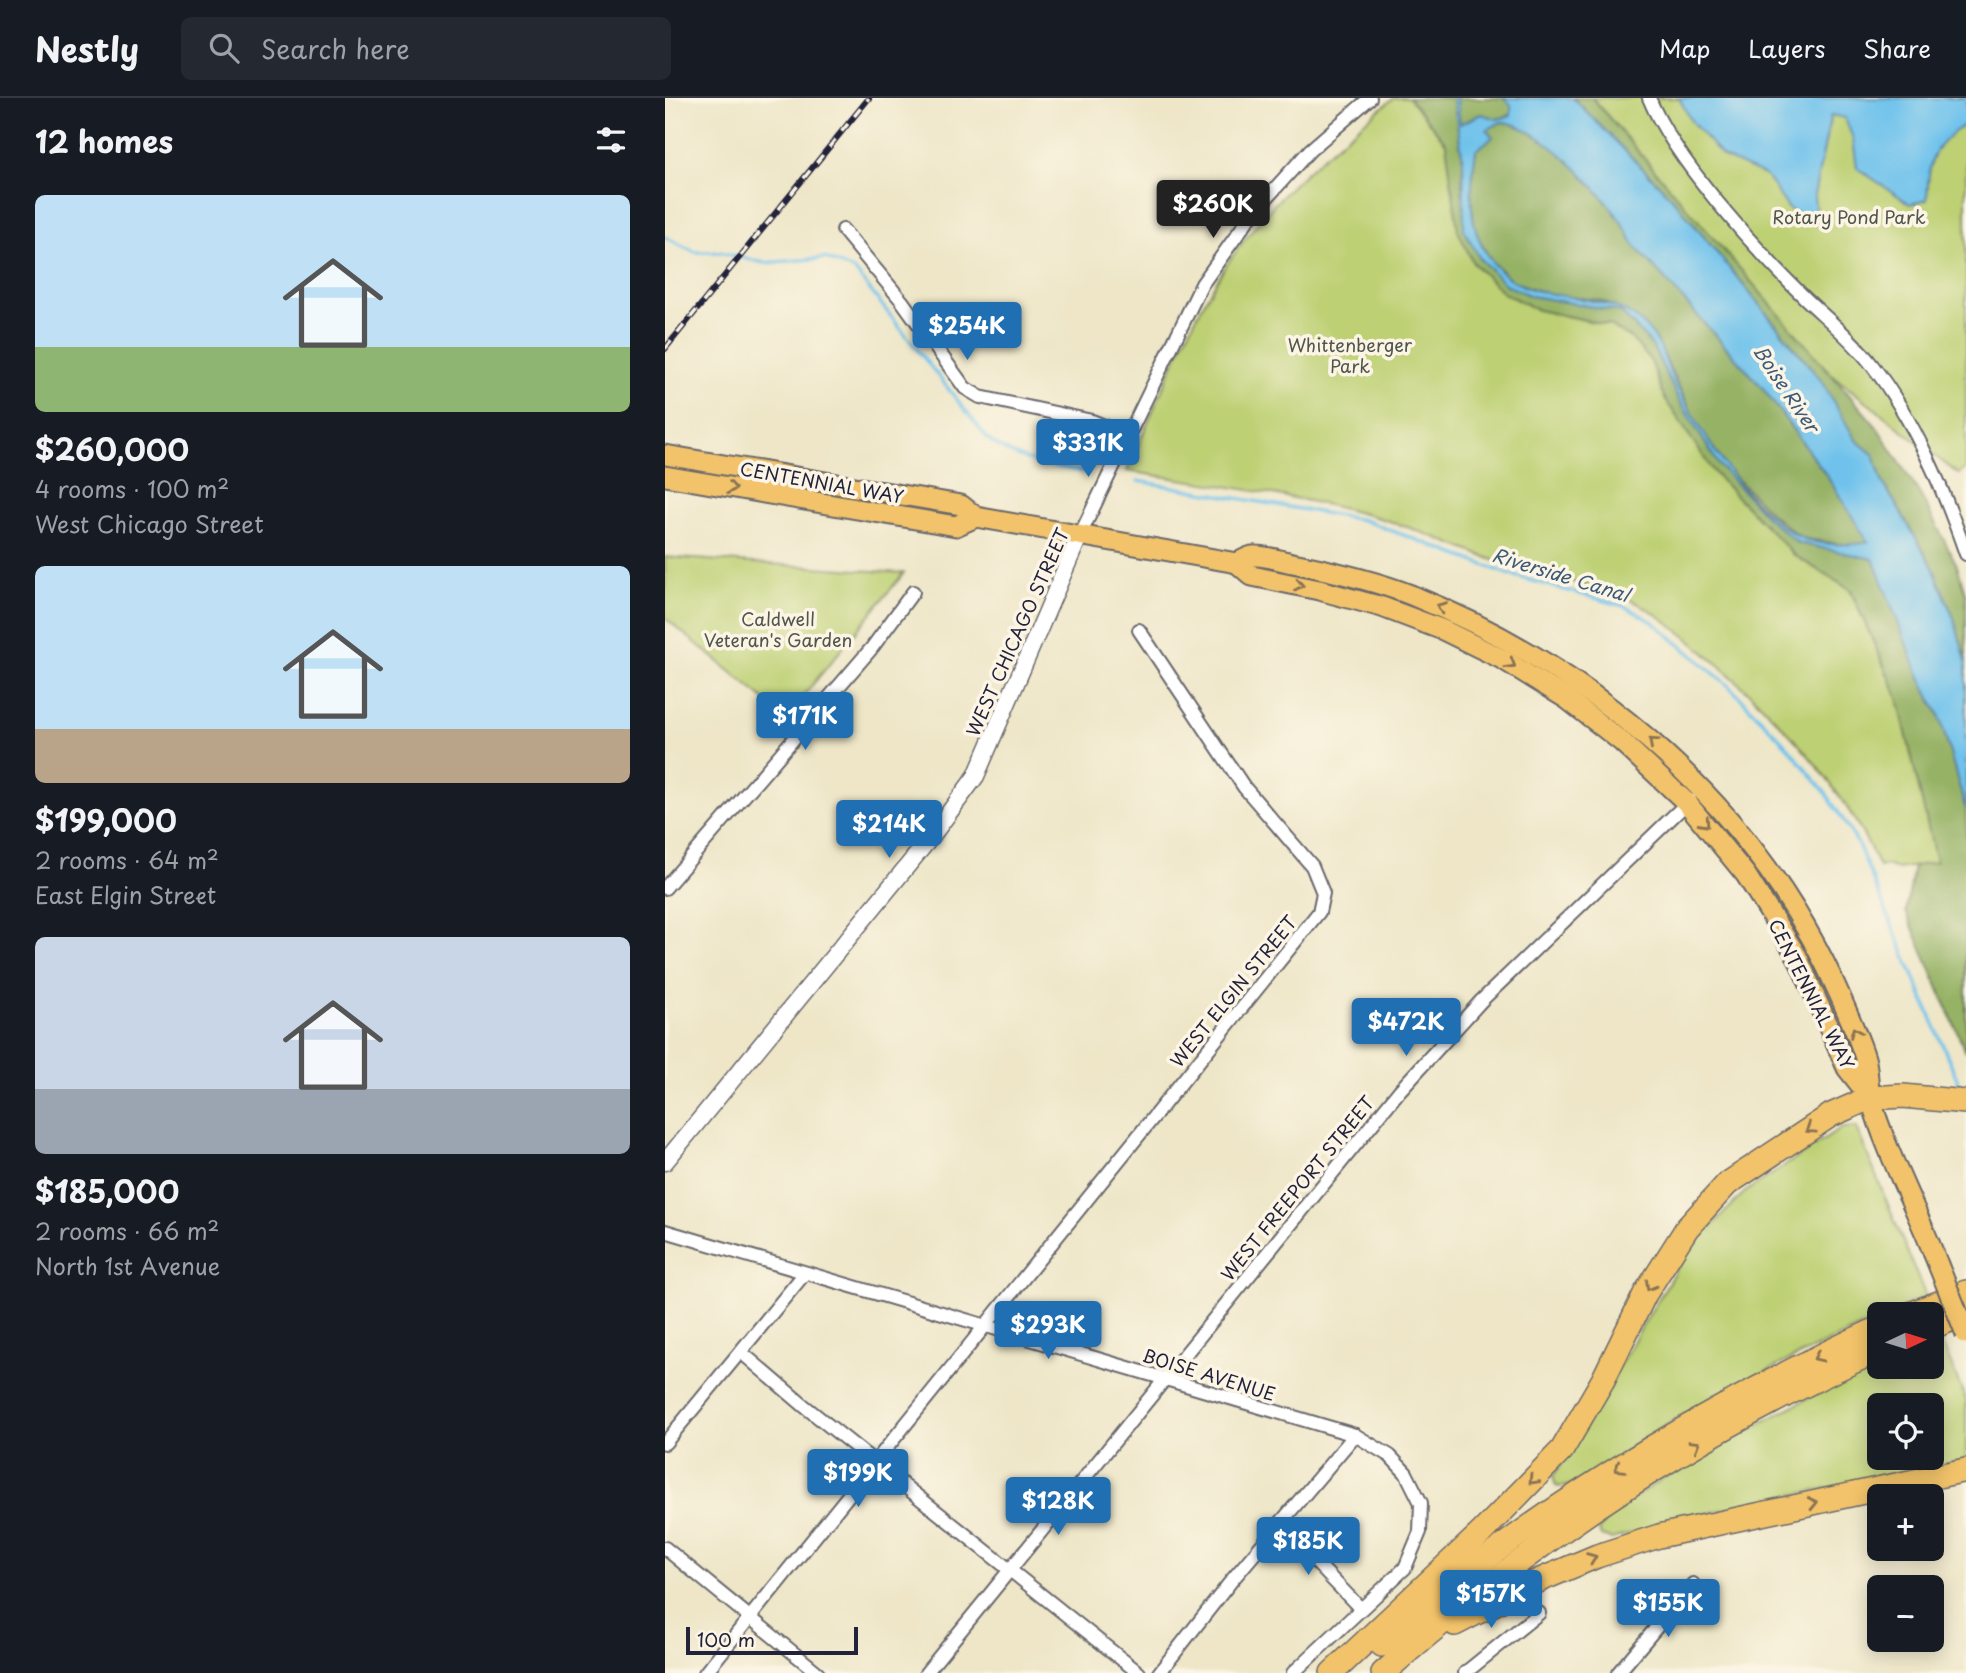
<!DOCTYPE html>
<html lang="en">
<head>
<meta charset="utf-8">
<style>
	:root { --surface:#171b24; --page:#242831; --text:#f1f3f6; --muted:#9ea1a6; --line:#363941; --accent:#1f6fb2 }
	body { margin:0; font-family:"Playpen Sans",sans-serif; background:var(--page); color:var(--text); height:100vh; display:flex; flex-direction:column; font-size:26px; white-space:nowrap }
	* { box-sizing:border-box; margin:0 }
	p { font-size:23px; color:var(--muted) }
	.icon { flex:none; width:38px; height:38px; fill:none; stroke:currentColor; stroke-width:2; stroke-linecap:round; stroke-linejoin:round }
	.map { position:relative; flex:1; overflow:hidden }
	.drawer { display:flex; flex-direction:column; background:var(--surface); width:665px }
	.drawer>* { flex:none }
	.needle { width:46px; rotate:86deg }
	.tools { position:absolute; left:1202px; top:1204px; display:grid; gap:14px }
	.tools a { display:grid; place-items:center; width:77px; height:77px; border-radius:10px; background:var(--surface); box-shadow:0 4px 18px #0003; font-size:35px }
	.scale { position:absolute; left:21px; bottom:18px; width:172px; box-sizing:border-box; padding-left:7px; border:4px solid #22223b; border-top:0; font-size:19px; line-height:24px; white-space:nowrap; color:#22223b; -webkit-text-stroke:5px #fcf5e5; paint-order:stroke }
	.price { position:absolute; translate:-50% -60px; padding:0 16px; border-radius:7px; background:var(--accent); color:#fff; font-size:23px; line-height:46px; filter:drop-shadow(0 2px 4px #0008) }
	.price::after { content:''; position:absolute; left:50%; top:42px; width:21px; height:16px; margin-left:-10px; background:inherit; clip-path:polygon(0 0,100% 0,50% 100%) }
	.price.on { background:#222; color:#fff }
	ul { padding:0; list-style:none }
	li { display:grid; align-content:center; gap:14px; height:371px; padding:0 35px }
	li span { display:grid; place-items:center; height:217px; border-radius:10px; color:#555 }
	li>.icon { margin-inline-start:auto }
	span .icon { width:126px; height:126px; fill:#fffc; stroke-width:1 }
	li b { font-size:30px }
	h2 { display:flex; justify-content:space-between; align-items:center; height:84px; padding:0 35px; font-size:30px }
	header { display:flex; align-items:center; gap:42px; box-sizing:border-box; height:98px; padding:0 35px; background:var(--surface); border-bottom:2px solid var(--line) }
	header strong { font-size:33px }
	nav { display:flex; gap:38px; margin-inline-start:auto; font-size:24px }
	.search { width:490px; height:63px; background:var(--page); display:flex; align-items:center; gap:18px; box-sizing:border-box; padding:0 24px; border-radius:10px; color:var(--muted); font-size:26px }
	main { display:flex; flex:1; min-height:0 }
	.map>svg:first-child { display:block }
	.green { fill:#bdd073; stroke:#707957; stroke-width:2; fill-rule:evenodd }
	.forest { fill:#96b265; stroke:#5c6a50; stroke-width:2 }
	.water { fill:#70c2ec; stroke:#497294; stroke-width:2; fill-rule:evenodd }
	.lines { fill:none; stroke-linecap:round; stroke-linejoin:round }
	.stream { stroke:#70c2ec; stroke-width:3.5 }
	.minor-casing { stroke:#69676c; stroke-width:16 }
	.tertiary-casing { stroke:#69676c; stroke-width:19 }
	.primary-casing { stroke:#69676c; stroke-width:23 }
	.motorway-casing { stroke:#69676c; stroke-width:26 }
	.minor { stroke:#fff; stroke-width:12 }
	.tertiary { stroke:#fff; stroke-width:16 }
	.primary { stroke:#f2c36a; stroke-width:19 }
	.motorway { stroke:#f2c36a; stroke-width:23 }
	.rail-casing { stroke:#22223b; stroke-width:6 }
	.rail { stroke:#fcf5e5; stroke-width:3.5; stroke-dasharray:10; stroke-linecap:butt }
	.primary-bridge-casing { stroke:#69676c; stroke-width:23; stroke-linecap:butt }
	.primary-bridge { stroke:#f2c36a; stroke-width:19 }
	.oneway { stroke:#8a7252 }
	.labels { text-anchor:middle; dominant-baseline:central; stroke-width:7; stroke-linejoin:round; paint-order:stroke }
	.park-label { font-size:18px; fill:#50564c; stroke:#fcf5e5 }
	.street-label { font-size:18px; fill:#22223b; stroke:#fcf5e5 }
	.water-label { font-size:19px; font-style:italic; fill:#3d5a79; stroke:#fcf5e5 }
</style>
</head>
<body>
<header>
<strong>Nestly</strong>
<div class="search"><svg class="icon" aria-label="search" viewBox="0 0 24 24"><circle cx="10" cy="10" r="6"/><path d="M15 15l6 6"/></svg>Search here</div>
<nav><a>Map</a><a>Layers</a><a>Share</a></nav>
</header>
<main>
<section class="drawer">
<h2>12 homes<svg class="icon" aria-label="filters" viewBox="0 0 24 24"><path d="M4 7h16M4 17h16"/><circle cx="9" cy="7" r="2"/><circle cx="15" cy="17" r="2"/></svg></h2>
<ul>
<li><span style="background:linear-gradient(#bfe0f5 70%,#8fb573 0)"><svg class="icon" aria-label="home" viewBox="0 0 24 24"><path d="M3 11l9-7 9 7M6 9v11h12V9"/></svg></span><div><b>$260,000</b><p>4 rooms · 100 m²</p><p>West Chicago Street</p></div></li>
<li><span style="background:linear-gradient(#bfe0f5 75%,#b9a48a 0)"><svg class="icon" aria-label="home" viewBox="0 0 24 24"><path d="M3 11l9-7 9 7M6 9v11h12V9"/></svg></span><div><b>$199,000</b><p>2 rooms · 64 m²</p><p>East Elgin Street</p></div></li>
<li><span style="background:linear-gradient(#c9d6e8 70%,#9aa5b1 0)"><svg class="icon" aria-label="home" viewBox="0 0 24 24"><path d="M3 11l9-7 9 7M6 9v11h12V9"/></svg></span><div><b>$185,000</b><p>2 rooms · 66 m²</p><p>North 1st Avenue</p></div></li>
</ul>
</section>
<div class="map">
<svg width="1301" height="1575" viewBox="0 0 1301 1575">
	<rect width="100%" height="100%" fill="#fcf5e5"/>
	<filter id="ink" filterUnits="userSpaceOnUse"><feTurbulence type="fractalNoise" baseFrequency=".0143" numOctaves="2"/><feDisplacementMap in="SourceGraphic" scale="14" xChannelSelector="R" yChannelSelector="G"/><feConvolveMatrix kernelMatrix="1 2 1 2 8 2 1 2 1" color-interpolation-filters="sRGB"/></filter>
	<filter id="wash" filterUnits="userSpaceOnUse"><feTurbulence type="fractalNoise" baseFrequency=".00686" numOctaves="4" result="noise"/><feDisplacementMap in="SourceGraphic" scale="28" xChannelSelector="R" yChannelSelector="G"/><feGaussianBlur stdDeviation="1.57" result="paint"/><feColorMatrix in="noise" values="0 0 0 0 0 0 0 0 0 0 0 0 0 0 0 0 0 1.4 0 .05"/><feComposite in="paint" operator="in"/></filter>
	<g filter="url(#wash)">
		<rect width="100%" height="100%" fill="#eee6c7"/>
		<g class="green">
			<path d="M 729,0 L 744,0 L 781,45 L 808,165 L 838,195 L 873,212 L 944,227 L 967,241 L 986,263 L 1000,301 L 1129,457 L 1185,492 L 1233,600 L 1272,765 L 1232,771 L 1221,767 L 1214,769 C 1180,689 1118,625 1054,567 C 1033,549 1011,529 988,514 C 949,489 896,483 852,470 C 803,455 757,431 707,418 C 627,396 543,386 462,373 C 490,310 515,243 551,184 C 595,109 662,53 729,0 Z"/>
			<polygon points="927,0 1301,0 1301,371 1293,376 1156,268"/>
			<polygon points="0,459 239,475 121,619 0,520"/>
			<path d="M 1191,1029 L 1261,1199 L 1224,1216 L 1214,1216 L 1214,1221 C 1133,1257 1053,1294 977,1342 C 957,1355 914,1394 891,1388 L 888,1379 L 1022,1153 L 1080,1094 L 1177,1030 Z"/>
			<path d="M 1274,1238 L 1301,1302 L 1301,1362 L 1063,1410 L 946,1441 L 936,1438 L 934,1432 C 949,1396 1169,1286 1214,1265 L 1214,1269 L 1267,1269 L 1267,1242 ZM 1214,1307 L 1267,1307 L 1267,1360 L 1214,1360 Z"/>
		</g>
		<g class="forest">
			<polygon points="744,0 788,0 798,62 797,93 815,161 841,187 866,198 956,214 987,247 1014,302 1054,367 1102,419 1133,445 1208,460 1255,580 1274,616 1301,712 1301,954 1241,814 1249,768 1271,764 1233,600 1186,492 1129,457 1050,376 1000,301 986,263 967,241 944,227 873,212 838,195 808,165 793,133 781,45"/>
			<polygon points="792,0 838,0 846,7 846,17 832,21 816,16 795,26"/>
			<polygon points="908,0 927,0 1212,329 1256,398 1292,467 1301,498 1301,563 1289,520 1267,467 1217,383 1209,357 1191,343 1155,281 1008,101"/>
			<path d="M 836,24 C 877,25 954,109 968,146 L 1096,288 L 1162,378 L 1204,444 L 1186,448 L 1136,440 L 1104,414 L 1057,365 L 1031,324 L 990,239 L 960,213 L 934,202 L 886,197 L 847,183 L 827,164 L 810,135 L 805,91 L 811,52 L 821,32 Z"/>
		</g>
		<g class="water">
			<path d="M 788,0 L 792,0 L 795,26 L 816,16 L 832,21 L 846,18 L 846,7 L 838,0 L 908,0 L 1008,101 L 1155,281 L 1191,342 L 1209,357 L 1217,383 L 1267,467 L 1289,520 L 1301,563 L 1301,712 L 1274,616 L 1255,580 L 1208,461 L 1133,445 L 1102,419 L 1054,367 L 1014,302 L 987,247 L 956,214 L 866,198 L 841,187 L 815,161 L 799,132 L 798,62 ZM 836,24 C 877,25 954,109 968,146 L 1096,288 L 1162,378 L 1203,444 C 1187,448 1151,447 1135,439 C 1083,412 1036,334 1009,283 C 1002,270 999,252 990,240 C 949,179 868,218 827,164 C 801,130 805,91 811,52 L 828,39 L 822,32 Z"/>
			<path d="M 1014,0 L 1301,0 L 1301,26 C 1266,48 1264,62 1262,102 L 1245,106 L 1192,70 L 1188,41 L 1180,20 L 1166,17 L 1149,97 L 1152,127 L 1124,111 L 1101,78 L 1058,59 L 1026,23 Z"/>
		</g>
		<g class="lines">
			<g class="stream">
				<path d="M 0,139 L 30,154 L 55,154 L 99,165 L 160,160 L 190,173 L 323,341 C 352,364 383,367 418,374"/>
				<polyline points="473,383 698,422 846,477 959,508 988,524 1064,588 1121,647 1161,695 1192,744 1298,995"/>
			</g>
		</g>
	</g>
	<g filter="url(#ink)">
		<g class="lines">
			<g class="minor-casing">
				<g id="minor">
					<path d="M 984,0 C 1009,61 1091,152 1140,200 C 1162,221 1188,242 1207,267 C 1250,323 1278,390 1301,456"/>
					<polyline points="178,132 237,203 300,290 315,299 427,323 462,337"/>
					<polyline points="414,439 537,186 587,116 645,52 705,0"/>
					<polyline points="0,790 206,551 248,494"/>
					<polyline points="0,1133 690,1337 725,1358 741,1375 756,1405 755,1434 740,1470 628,1575"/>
					<polyline points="76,1254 138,1307 474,1575"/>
					<polyline points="0,1345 140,1175"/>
					<polyline points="614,1426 695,1510"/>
					<polyline points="0,1450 153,1575"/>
					<polyline points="40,1575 654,814 658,795 647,768 579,689 474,532"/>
					<polyline points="261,1575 735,992 816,903 1025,702"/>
					<polyline points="494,1575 567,1482 690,1337"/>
					<polyline points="800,1575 874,1515"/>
					<polyline points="953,1575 1028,1486"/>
				</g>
			</g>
			<g class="tertiary-casing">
				<polyline id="tertiary" points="0,1064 266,739 311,678 414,439"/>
			</g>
			<g class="primary-casing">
				<g id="primary">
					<path d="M 0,357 L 296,407 L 311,419 L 572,465 C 578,462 585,457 591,458 C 603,458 616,463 628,465 C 668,473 708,482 746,497 C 933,572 1095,713 1176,900 C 1184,919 1194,940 1200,960 C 1204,973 1202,988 1206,1002 C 1221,1053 1248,1104 1268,1154"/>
					<polyline points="0,378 291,428 311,419"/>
					<polyline points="572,465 587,478 654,492 717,509 778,532 839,562 902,601 957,644 1022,705 1081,777 1132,858 1182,970 1205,999"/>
				</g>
			</g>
			<g class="motorway-casing">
				<g id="motorway">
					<polyline points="1245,1216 1301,1194"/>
					<polyline points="1267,1229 1301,1216"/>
					<polyline points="790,1526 875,1482 932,1458 994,1438 1301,1372"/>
					<path d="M 717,1547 C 761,1510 804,1472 850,1439 C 964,1357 1087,1289 1214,1230"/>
					<polyline points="667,1575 816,1435 897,1352 938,1282 980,1196 1022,1130 1062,1086 1166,1017 1205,1000 1238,998 1301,1004"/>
					<path d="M 718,1575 C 867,1443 1033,1333 1214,1252"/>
				</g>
			</g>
			<use href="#minor" class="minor"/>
			<use href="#tertiary" class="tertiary"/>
			<use href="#primary" class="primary"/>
			<use href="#motorway" class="motorway"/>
			<g class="rail-casing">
				<polyline id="rail" points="0,251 204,0"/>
			</g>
			<use href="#rail" class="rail"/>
			<g class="primary-bridge-casing">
				<polyline id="primary-bridge" points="1268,1154 1301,1236"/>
			</g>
			<use href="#primary-bridge" class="primary-bridge"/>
		</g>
		<defs><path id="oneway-chevron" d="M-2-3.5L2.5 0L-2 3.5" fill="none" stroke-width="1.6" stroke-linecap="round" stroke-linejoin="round" transform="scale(1.75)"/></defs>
		<g class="oneway">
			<use href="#oneway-chevron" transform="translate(67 390) rotate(10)"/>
			<use href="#oneway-chevron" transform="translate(634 487) rotate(11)"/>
			<use href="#oneway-chevron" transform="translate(776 509) rotate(-158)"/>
			<use href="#oneway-chevron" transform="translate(846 566) rotate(31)"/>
			<use href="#oneway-chevron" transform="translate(988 644) rotate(-138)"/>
			<use href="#oneway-chevron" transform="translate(1040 725) rotate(48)"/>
			<use href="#oneway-chevron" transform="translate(1190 934) rotate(-112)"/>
			<use href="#oneway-chevron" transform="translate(1145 1031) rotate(146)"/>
			<use href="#oneway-chevron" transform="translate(985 1188) rotate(121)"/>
			<use href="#oneway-chevron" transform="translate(1153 1259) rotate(155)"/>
			<use href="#oneway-chevron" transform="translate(1030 1347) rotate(-32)"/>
			<use href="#oneway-chevron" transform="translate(954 1370) rotate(148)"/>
			<use href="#oneway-chevron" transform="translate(868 1382) rotate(134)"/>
			<use href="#oneway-chevron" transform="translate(1148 1405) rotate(-13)"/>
			<use href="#oneway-chevron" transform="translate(927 1460) rotate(-21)"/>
		</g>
	</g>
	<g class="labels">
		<g class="park-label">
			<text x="1184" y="118">Rotary Pond Park</text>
			<text x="685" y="246">Whittenberger<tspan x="685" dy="21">Park</tspan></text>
			<text x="113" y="520">Caldwell<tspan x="113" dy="21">Veteran's Garden</tspan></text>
		</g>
		<g class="street-label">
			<text transform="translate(157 384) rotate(10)">CENTENNIAL WAY</text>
			<text transform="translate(352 534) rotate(-66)">WEST CHICAGO STREET</text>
			<text transform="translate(568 893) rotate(-51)">WEST ELGIN STREET</text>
			<text transform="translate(1147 896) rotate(63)">CENTENNIAL WAY</text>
			<text transform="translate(632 1090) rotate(-51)">WEST FREEPORT STREET</text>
			<text transform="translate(544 1276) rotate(17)">BOISE AVENUE</text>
		</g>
		<g class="water-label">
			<text transform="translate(1122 290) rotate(56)">Boise River</text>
			<text transform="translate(896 476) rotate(17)">Riverside Canal</text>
		</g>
	</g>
</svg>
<div class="tools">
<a><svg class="needle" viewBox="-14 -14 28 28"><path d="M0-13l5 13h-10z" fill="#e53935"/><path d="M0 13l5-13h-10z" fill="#9ea1a6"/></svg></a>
<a><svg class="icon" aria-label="locate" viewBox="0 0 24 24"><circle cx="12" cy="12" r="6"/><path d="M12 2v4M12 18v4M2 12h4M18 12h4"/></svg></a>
<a>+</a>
<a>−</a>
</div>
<div class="scale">100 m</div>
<b class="price on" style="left:548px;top:142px">$260K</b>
<b class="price" style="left:302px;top:264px">$254K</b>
<b class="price" style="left:423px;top:381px">$331K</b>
<b class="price" style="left:140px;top:654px">$171K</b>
<b class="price" style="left:224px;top:762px">$214K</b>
<b class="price" style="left:741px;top:960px">$472K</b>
<b class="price" style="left:383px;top:1263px">$293K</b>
<b class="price" style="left:193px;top:1411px">$199K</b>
<b class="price" style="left:393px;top:1439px">$128K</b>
<b class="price" style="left:643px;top:1479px">$185K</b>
<b class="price" style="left:826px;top:1532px">$157K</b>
<b class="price" style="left:1003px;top:1541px">$155K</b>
</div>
</main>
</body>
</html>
